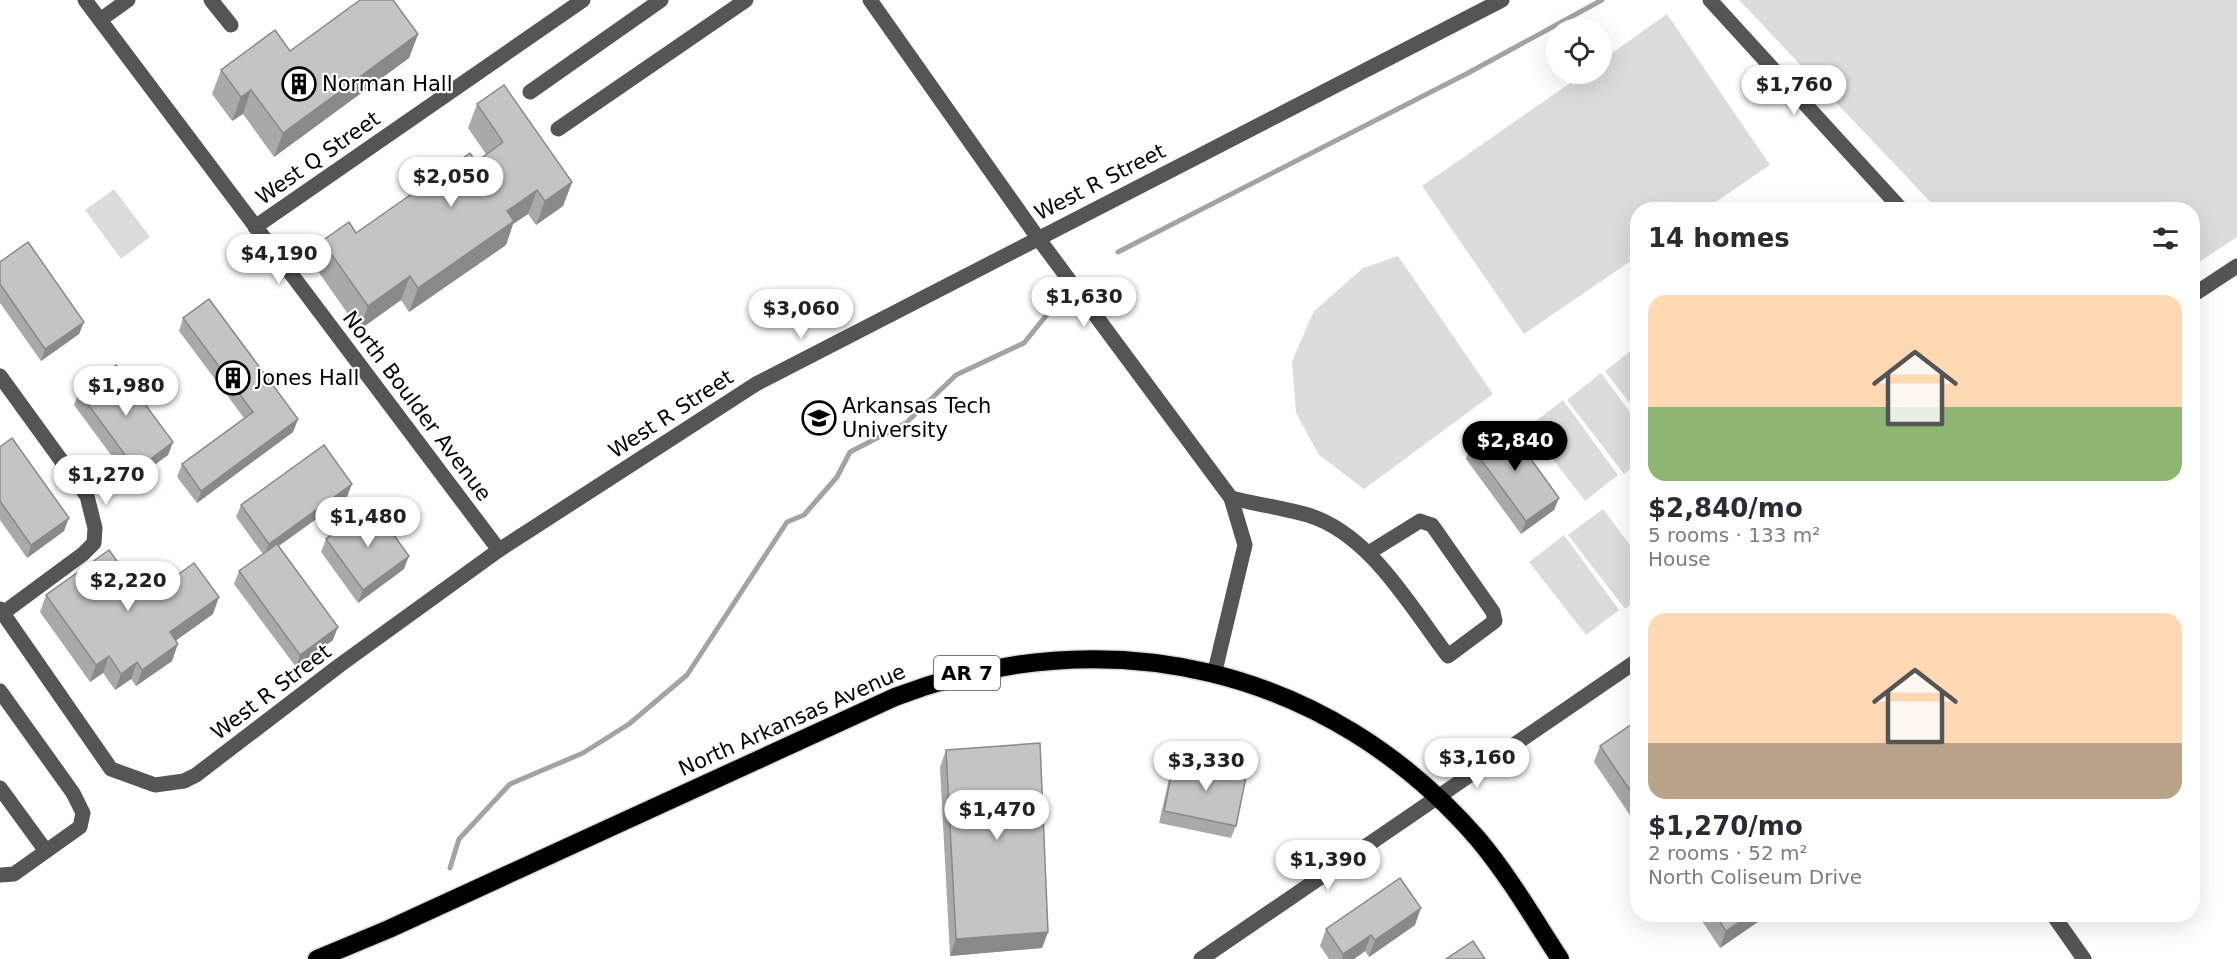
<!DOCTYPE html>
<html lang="en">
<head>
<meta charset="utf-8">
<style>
	:root { --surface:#fff; --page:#f7f7f7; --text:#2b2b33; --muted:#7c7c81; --accent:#000 }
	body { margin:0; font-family:"DejaVu Sans",sans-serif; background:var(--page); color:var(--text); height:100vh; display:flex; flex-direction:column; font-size:22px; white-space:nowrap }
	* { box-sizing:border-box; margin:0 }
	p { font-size:20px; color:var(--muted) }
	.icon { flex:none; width:33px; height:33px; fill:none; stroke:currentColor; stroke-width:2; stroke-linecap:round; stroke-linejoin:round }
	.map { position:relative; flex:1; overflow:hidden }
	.details { position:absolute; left:1630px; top:202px; width:570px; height:720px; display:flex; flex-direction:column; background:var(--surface); border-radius:24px; box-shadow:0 6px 24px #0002 }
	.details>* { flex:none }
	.tools { position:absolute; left:1546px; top:18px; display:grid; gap:12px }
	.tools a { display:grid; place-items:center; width:66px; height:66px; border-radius:50%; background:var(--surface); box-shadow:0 6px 24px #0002; font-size:30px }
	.price { position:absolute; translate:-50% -51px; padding:0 14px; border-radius:21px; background:#fff; color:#222; font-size:20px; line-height:39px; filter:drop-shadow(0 2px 3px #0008) }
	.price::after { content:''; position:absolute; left:50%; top:36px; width:18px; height:14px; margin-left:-9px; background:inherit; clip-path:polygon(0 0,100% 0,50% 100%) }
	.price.selected { background:var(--accent); color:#fff }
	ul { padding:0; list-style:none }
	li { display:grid; align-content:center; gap:12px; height:318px; padding:0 18px }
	li span { display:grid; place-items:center; height:186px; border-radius:18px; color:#555 }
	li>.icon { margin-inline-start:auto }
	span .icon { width:108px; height:108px; fill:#fffc; stroke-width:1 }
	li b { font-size:26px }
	h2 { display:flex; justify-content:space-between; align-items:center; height:72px; padding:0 18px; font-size:26px }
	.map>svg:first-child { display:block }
	.green { fill:#dcdcdc }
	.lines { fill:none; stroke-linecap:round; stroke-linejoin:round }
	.stream { stroke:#a3a3a3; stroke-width:5 }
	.highway-casing { stroke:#dbdbdb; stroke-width:21 }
	.minor { stroke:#555; stroke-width:15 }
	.highway { stroke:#000; stroke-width:18 }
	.wall { fill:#a9a9a9 }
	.shaded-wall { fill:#898989 }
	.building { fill:#c4c4c4; stroke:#898989; stroke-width:1.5 }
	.labels { text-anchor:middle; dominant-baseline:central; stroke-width:4.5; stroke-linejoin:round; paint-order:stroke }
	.shield { fill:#fff; stroke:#4c4c4c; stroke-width:1.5 }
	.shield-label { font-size:20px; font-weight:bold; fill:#000 }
	.poi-label { font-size:21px; fill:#000; stroke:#fff; text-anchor:start }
	.street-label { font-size:21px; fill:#000; stroke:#fff }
</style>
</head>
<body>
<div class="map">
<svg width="2237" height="959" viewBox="0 0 2237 959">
	<rect width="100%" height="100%" fill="#fff"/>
	<g class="green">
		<polygon points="1739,0 2237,0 2237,237 2193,266 2193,210 1938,210"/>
		<polygon points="1667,14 1770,165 1704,210 1638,210 1638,256 1524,334 1422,186 1583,74 1602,74 1602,60"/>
		<polygon points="114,189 150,237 121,259 85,210"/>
		<polygon points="1398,256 1493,394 1364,489 1319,455 1296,413 1292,361 1314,311 1363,268"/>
		<polygon points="1638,345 1638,414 1605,371"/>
		<polygon points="1601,373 1638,423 1638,463 1624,474 1567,400"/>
		<polygon points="1563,400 1618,475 1585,501 1528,427"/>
		<polygon points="1603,509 1638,556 1638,599 1625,609 1568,535"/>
		<polygon points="1564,535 1619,610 1586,635 1529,562"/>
	</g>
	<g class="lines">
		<g class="stream">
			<polyline points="1118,252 1468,73 1602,0"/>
			<polyline points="450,868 459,839 510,784 583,753 629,724 687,675 787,522 804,515 837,477 850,452 906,423 956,375 1024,343 1062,296"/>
		</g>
		<g class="highway-casing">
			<path id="highway" d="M 317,959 L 389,929 L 895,697 C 1106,616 1328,666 1478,839 C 1509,876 1534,919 1560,959"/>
		</g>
		<g class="minor">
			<polyline points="85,0 499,550"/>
			<polyline points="211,0 231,25"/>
			<polyline points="870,0 1038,238 1231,498 1245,545 1214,675"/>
			<polyline points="1710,0 1902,210"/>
			<polyline points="100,20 128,0"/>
			<polyline points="530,92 661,0"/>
			<polyline points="558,129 746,0"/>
			<polyline points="255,227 583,0"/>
			<polyline points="2193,295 2237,266"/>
			<polyline points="0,376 87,496 95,528 94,543 83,554 3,613"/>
			<path d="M 1231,498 C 1256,504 1283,508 1308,515 C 1370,534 1410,606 1448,656 L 1495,621 L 1493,612 L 1432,525 L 1420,521 L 1370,552"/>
			<polyline points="0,609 111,769 155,785 184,781 196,775 340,665 499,550 756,384 1502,0"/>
			<polyline points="0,691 73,793 83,813 80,827 14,874 0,875"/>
			<polyline points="0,788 46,851"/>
			<polyline points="2053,915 2084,959"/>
			<polyline points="1201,959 1638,660"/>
		</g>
		<use href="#highway" class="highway"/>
	</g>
	<g class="wall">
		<polygon points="418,34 409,58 274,157 243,114 232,121 212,94 221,70 290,51"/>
		<polygon points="477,104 572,182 563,206 536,225 528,214 513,224 506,245 409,312 401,300 359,330 313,264 322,241 356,233 476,162 486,154 468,128"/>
		<polygon points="0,262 84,322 79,334 41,361 0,303"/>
		<polygon points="183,318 298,419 293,432 197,503 177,477 182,464 244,418 179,331"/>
		<polygon points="79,392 173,442 168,455 131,482 74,405"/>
		<polygon points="1471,446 1554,510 1521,534 1466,459"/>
		<polygon points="0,447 64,531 27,558 0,520"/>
		<polygon points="347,497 279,546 333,640 296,667 234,584 239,571 263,554 236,517 241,505"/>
		<polygon points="326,539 404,569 358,603 321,552"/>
		<polygon points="46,595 144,599 213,614 175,641 172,661 136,686 131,679 115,690 103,673 90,682 40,612"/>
		<polygon points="1638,720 1638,827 1594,762 1600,746"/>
		<polygon points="946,750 1048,932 1042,948 950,956 940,767"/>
		<polygon points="1175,757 1236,826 1231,838 1159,823 1171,770"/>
		<polygon points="1698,915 1768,915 1720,948"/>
		<polygon points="1415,925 1369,957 1365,951 1354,959 1329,959 1320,946 1326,929"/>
	</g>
	<g class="shaded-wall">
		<polygon points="418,34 409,58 274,157 283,133"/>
		<polygon points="251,90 243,114 232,121 241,97"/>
		<polygon points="572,182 563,206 536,225 545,201"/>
		<polygon points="537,190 528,214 513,224 506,245 409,312 418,288 507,211"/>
		<polygon points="410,276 401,300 359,330 368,306"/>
		<polygon points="84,322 79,334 41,361 45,349"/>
		<polygon points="298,419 293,432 197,503 201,491"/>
		<polygon points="173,442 168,455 131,482 136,470"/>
		<polygon points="352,484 347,497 264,556 269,544"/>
		<polygon points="1559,498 1554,510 1521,534 1526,521"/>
		<polygon points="69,518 64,531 27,558 31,545"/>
		<polygon points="409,556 404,569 358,603 363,590"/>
		<polygon points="219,597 213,614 164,649 170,632"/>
		<polygon points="338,627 333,640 296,667 300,655"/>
		<polygon points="178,644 172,661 136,686 142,670"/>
		<polygon points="109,656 103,673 90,682 96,665"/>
		<polygon points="137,662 131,679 115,690 121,674"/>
		<polygon points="1421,908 1415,925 1369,957 1375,940"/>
		<polygon points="1750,915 1768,915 1720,948 1726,931"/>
		<polygon points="1048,932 1042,948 950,956 956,939"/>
		<polygon points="1371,935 1365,951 1354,959 1342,959 1343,954"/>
	</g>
	<g class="building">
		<polygon points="360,0 393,0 418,34 283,133 251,90 241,97 221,70 275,30 290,51"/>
		<polygon points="504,85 572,182 545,201 537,190 507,211 514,221 418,288 410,276 368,306 322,241 349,222 356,233 470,153 476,162 503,142 477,104"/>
		<polygon points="28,242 84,322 45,349 0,284 0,262"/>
		<polygon points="209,299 298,419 201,491 182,464 253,412 183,318"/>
		<polygon points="116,365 173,442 136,470 79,392"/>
		<polygon points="1504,422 1559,498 1526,521 1471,446"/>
		<polygon points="12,438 69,518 31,545 0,501 0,447"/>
		<polygon points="324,445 352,484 269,544 241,505"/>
		<polygon points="372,505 409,556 363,590 326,539"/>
		<polygon points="277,544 338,627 300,655 239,571"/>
		<polygon points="109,550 144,599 194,563 219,597 170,632 178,644 142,670 137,662 121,674 109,656 96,665 46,595"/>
		<polygon points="1638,720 1638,802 1600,746"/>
		<polygon points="1040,743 1048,932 956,939 946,750"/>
		<polygon points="1175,757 1247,772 1236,826 1164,811"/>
		<polygon points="1400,878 1421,908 1375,940 1371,935 1343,954 1326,929"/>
		<polygon points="1715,915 1750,915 1726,931"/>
		<polygon points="1473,941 1485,959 1446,959"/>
	</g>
	<defs>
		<g id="building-ring" transform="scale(1.725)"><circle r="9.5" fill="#fff" stroke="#000" stroke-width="1.5"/><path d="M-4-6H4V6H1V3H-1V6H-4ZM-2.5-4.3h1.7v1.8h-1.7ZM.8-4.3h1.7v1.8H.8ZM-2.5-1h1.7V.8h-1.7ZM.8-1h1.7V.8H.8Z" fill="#000"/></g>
		<g id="university-ring" transform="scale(1.725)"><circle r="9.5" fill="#fff" stroke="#000" stroke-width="1.5"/><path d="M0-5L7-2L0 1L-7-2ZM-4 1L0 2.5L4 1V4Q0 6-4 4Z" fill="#000"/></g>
	</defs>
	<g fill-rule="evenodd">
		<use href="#building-ring" x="299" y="84"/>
		<use href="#building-ring" x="233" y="378"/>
		<use href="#university-ring" x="819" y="418"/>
	</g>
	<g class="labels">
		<rect class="shield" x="934" y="656" width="66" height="34" rx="4.5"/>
		<g class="shield-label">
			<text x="967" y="673">AR 7</text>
		</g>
		<g class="poi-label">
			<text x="322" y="84">Norman Hall</text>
			<text x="256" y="378">Jones Hall</text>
			<text x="842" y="406">Arkansas Tech<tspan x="842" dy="24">University</tspan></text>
		</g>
		<g class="street-label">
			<text transform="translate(318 158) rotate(-35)">West Q Street</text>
			<text transform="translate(1100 182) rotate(-27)">West R Street</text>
			<text transform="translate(417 406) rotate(53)">North Boulder Avenue</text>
			<text transform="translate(671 414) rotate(-33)">West R Street</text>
			<text transform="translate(271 692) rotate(-37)">West R Street</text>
			<text transform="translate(792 720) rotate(-24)">North Arkansas Avenue</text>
		</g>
	</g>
</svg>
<div class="tools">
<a><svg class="icon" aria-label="locate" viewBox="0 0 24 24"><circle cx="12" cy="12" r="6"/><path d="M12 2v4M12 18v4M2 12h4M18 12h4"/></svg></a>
</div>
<b class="price" style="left:1794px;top:116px">$1,760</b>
<b class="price" style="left:451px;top:208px">$2,050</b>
<b class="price" style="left:279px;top:285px">$4,190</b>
<b class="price" style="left:1084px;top:328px">$1,630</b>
<b class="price" style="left:801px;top:340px">$3,060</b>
<b class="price" style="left:126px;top:417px">$1,980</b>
<b class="price selected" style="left:1515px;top:472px">$2,840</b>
<b class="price" style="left:106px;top:506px">$1,270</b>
<b class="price" style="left:368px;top:548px">$1,480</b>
<b class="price" style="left:128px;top:612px">$2,220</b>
<b class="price" style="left:1477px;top:789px">$3,160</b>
<b class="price" style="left:1206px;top:792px">$3,330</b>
<b class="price" style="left:997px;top:841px">$1,470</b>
<b class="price" style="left:1328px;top:891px">$1,390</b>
<section class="details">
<h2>14 homes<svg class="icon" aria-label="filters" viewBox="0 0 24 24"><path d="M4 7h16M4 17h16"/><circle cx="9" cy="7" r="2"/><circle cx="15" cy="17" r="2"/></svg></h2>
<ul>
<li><span style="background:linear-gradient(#ffd9b3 60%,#8fb573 0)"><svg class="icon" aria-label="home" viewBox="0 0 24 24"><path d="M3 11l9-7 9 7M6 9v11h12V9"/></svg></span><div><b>$2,840/mo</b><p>5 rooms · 133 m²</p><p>House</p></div></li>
<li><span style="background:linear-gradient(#ffd9b3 70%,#b9a48a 0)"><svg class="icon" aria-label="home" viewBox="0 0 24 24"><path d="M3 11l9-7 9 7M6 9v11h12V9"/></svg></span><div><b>$1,270/mo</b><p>2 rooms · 52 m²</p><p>North Coliseum Drive</p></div></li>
</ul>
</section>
</div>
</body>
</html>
